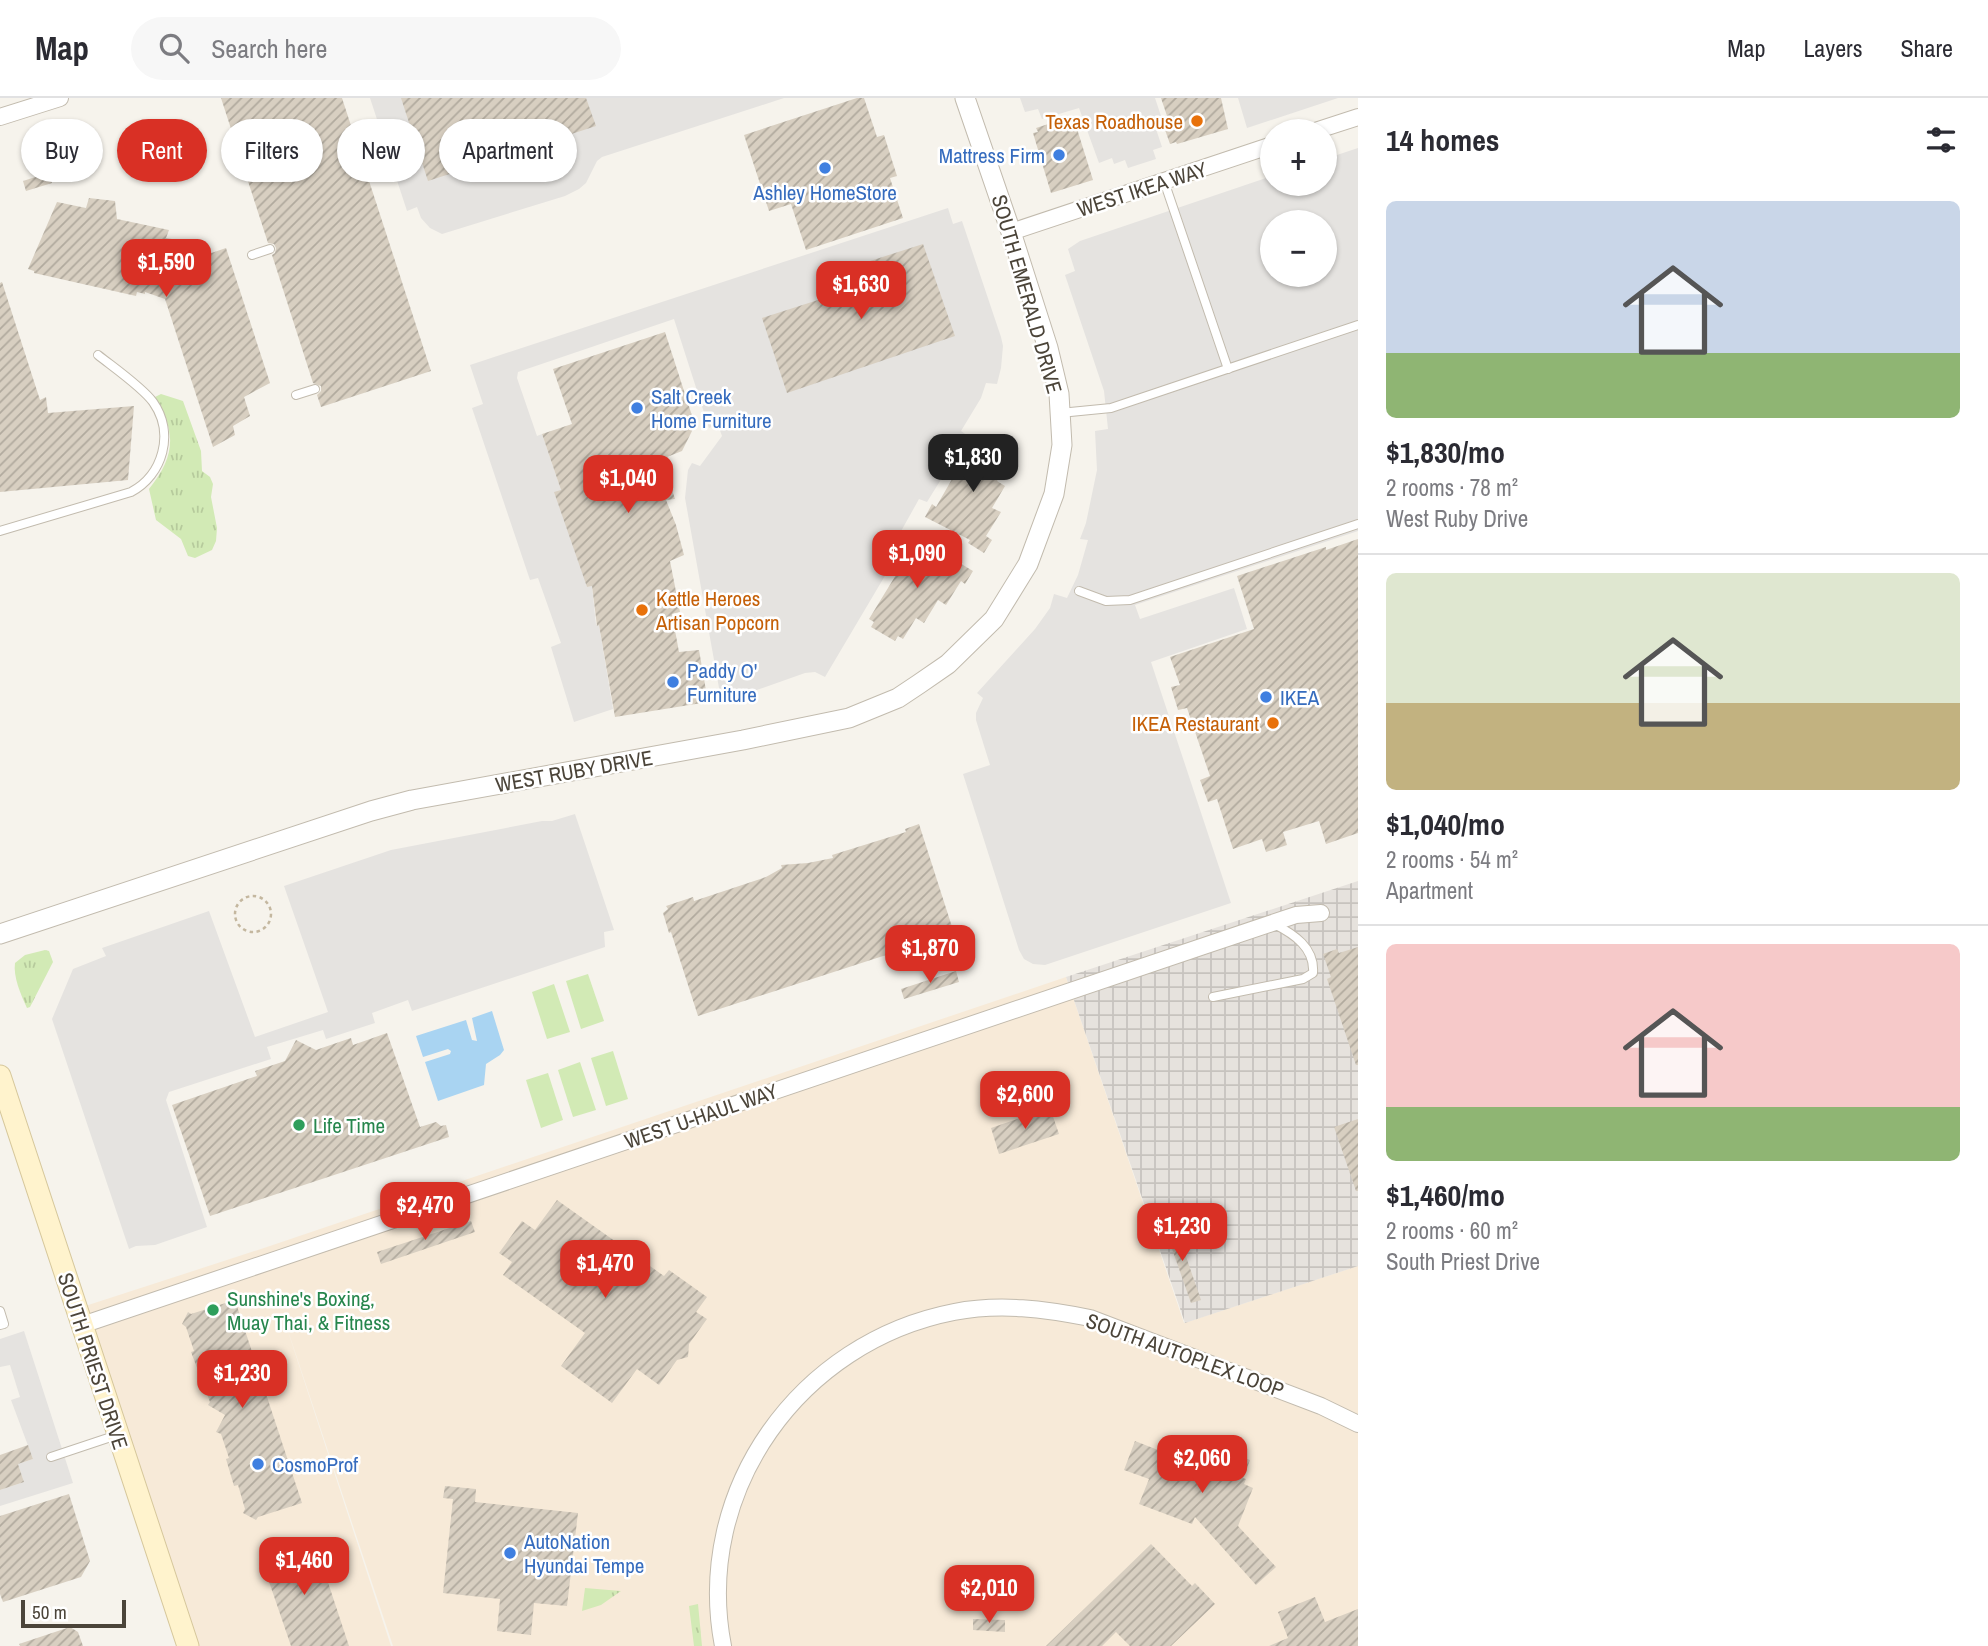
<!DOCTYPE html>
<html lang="en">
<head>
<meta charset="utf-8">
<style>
	:root { --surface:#fff; --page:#f7f7f7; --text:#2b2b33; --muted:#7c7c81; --line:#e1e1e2; --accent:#d93025 }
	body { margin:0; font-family:"Archivo Narrow",sans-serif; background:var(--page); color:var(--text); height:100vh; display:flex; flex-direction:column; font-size:26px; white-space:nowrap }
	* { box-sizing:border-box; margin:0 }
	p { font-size:23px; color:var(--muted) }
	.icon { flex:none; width:38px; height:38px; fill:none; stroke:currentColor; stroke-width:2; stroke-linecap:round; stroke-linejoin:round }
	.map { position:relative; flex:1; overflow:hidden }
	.panel { display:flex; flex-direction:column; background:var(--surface); width:630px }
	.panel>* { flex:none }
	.banner { position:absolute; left:21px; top:21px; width:665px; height:63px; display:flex; gap:14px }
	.controls { position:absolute; left:1260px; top:21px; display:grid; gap:14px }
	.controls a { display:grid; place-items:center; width:77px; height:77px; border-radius:50%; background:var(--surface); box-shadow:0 2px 5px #0004; font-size:35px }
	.scale { position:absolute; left:21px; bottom:18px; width:105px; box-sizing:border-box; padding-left:7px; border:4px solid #4b4439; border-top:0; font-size:19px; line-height:24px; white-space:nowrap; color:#4b4439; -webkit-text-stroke:5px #fff; paint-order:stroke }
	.price { position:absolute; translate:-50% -60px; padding:0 16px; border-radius:14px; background:var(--accent); color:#fff; font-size:23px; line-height:46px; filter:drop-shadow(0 2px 4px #0008) }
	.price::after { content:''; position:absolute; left:50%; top:42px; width:21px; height:16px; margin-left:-10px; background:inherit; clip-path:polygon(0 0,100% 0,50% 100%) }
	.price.active { background:#222; color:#fff }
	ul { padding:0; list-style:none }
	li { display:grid; align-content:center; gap:14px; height:371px; padding:0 28px }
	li+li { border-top:2px solid var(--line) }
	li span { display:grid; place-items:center; height:217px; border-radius:10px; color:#555 }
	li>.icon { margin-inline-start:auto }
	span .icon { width:126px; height:126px; fill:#fffc; stroke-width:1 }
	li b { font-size:30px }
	h2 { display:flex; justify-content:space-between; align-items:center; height:84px; padding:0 28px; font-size:30px }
	.chip { padding:0 24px; border-radius:32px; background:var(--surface); box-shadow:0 2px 5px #0004; font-size:24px; line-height:63px }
	.chip.active { background:var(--accent); color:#fff }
	header { display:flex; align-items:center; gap:42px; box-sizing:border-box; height:98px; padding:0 35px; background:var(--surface); border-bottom:2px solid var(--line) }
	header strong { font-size:33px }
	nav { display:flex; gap:38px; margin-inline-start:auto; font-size:24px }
	.search { width:490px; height:63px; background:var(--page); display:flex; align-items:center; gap:18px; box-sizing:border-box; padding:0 24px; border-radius:38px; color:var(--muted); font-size:26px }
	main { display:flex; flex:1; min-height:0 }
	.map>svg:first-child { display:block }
	.commercial { fill:#f7ead8 }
	.industrial { fill:url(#industrial-grid) }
	.grass { fill:url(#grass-tufts) }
	.pitch { fill:#d2eab5 }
	.parking { fill:#e5e3e0; fill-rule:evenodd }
	.water { fill:#a9d4f2 }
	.building { fill:url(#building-hatch) }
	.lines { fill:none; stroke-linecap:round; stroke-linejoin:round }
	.service-casing { stroke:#c2bbae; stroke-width:10 }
	.minor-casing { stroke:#c2bbae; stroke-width:18 }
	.tertiary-casing { stroke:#c2bbae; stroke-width:21 }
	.secondary-casing { stroke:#d6c79b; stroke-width:23 }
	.path { stroke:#c4b79f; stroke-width:2.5; stroke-dasharray:3.5 3.5; stroke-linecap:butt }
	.service { stroke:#fff; stroke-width:8 }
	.minor { stroke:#fff; stroke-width:16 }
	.tertiary { stroke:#fff; stroke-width:19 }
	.secondary { stroke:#fff3cd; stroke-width:21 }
	.food-dot { fill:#e8710a; stroke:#fff; stroke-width:2.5 }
	.shop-dot { fill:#3f7fe0; stroke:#fff; stroke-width:2.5 }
	.leisure-dot { fill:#2e9e5b; stroke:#fff; stroke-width:2.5 }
	.labels { text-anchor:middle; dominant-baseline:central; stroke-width:5; stroke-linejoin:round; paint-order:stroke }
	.food-label { font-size:21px; fill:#c56008; stroke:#fff; text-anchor:end }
	.shop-label { font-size:21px; fill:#366cbe; stroke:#fff; text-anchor:start }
	.street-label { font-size:21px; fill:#4b4439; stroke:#fff }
	.leisure-label { font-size:21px; fill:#27864d; stroke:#fff; text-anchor:start }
</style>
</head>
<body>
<header>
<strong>Map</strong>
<div class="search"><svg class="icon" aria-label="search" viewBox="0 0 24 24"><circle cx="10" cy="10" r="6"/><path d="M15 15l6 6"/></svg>Search here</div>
<nav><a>Map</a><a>Layers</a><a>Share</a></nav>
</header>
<main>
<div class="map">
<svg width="1358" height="1548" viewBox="0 0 1358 1548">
	<defs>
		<pattern id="industrial-grid" width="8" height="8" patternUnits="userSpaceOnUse" patternTransform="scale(1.75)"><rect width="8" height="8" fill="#e6e2dd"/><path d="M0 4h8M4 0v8" fill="none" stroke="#c7c3be"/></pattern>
		<pattern id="grass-tufts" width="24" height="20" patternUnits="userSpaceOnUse" patternTransform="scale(1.75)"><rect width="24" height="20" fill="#d2eab5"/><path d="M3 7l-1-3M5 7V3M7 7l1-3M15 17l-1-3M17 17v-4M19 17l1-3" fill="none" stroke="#b6ca9c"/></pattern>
		<pattern id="building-hatch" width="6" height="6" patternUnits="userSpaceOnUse" patternTransform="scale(1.75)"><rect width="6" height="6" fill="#d8cfc1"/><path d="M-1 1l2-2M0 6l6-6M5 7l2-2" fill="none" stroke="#b1aa9e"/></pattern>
	</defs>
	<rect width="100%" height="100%" fill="#f6f3ec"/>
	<polygon class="commercial" points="1066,879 1184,1225 1358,1168 1358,1548 393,1548 278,1203 391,1548 188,1548 76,1211 261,1151"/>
	<polygon class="industrial" points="1358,783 1358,1168 1185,1225 1066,879"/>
	<g class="grass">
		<path d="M 161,296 L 183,303 L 201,353 L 202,373 L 210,379 L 213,386 L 211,399 L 217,430 L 216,443 L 212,452 L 195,460 L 188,458 L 181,441 L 156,422 L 149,391 C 175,359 177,335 155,299 Z"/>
		<path d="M 45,852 L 49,853 L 53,864 L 30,909 L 27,910 C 21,897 13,879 15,865 L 25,857 Z"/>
		<polygon points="585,1490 621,1493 601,1507 582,1513"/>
		<polygon points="698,1506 702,1548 694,1548 689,1508"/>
	</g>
	<g class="pitch">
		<polygon points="588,876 604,923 581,931 566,883"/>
		<polygon points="554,886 570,934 547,941 532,894"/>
		<polygon points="613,953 628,1001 606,1008 591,960"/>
		<polygon points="580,964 596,1012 573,1019 558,972"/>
		<polygon points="548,975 563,1022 541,1030 526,982"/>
	</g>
	<g class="parking">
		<polygon points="370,0 784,0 602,59 597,63 586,85 579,91 565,98 442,136 430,130 421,120 417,109 407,113"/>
		<polygon points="1020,0 1155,0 1162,21 1154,25 1162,49 1153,52 1156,61 1128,70 1125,62 1114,66 1112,60 1099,65 1079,10 1042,21 1038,11 1025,14"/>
		<polygon points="1238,0 1338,0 1247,30"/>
		<path d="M 1358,50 L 1358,433 L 1135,507 L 1140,521 L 1234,490 L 1247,531 L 1151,564 L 1231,805 L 1045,867 L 1033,866 L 1024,861 L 1019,852 L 963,676 L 990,667 L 976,622 L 976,615 L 983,600 L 977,595 L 1035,531 L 1050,510 L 1054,496 L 1067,500 L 1078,477 L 1088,442 L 1080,441 L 1086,425 L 1097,372 L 1095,333 L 1108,331 L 1104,293 L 1065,177 L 1075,173 L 1068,151 L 1080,143 L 1272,78 L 1272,86 L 1325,86 L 1325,61 ZM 1272,124 L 1325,124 L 1325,177 L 1272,177 Z"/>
		<polygon points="948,110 953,126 962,123 1001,239 1003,248 1001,270 997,286 986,285 981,300 961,333 968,338 927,404 919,401 895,444 902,449 825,579 815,574 805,575 751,594 721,601 685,400 688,372 692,365 700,368 722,338 718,327 709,330 674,221 518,274 517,280 537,338 542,336 561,392 587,489 592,488 596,527 599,527 613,611 574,624 551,549 561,545 538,480 530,482 472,310 483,306 470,267"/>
		<polygon points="575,716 614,832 604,834 605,849 412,913 408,902 372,915 375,925 326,941 323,932 267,949 271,961 169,994 166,1002 207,1129 155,1147 136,1148 129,1151 52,921 73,871 106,858 102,850 209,813 255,939 328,914 284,788 391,752 542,723 552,723"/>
		<polygon points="24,1233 73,1385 0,1408 0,1392 24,1384 18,1366 33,1361 11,1302 20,1299 10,1267 0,1269 0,1241"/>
	</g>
	<polygon class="water" points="492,913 504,952 500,957 486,966 484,987 438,1003 425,964 450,956 451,953 448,951 423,959 416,938 466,922 472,942 477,943 472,920"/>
	<g class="building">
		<polygon points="221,0 342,0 431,273 321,309 317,297 321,293 321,288 313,285 272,157 275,155 276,150 274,146 268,145"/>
		<polygon points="401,0 586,0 596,28 428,83"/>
		<polygon points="857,0 864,0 877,39 884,37 897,78 890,80 903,120 806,152 791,106 769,113 744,37"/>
		<polygon points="1161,0 1221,0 1228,31 1177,46 1176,44 1170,46 1164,29 1170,27"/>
		<polygon points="1073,18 1093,82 1051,95 1033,35 1038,34 1036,30"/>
		<polygon points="48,75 52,85 26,93 23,83"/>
		<polygon points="89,100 115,103 117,121 169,132 166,140 202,146 188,163 226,150 270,285 244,299 250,318 233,328 235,337 213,349 165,201 145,194 145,196 137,194 136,198 34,175 34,173 28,171 57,104 86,110"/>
		<polygon points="923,146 955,238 787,295 762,220 846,193 839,173"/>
		<polygon points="2,184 40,302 46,299 48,315 134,308 128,382 0,394 0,185"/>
		<polygon points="665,234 695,327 682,353 662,361 675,401 666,402 676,427 684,457 670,463 680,514 672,516 679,554 699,552 708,604 615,619 599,527 597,528 592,488 587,489 554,394 561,392 542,336 572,326 553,271"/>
		<polygon points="985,339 1009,353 1005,359 1010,361 997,383 1005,388 992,410 1001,414 986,438 992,442 984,455 968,445 970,442 925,419 932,406 936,409 975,341 981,345"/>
		<polygon points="913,437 930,447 927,453 955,469 958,464 973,473 965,486 961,483 946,507 938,502 924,525 916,520 903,541 898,538 895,543 871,529 874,524 869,521 910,454 905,451"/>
		<polygon points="1358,441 1358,735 1326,746 1319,723 1283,734 1287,747 1266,754 1262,741 1233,751 1217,701 1208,704 1200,682 1210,678 1187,610 1178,612 1171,589 1180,587 1170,559 1254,531 1237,478 1326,449 1326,452"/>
		<polygon points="919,726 954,835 698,918 671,834 669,835 663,815 668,811 666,808 693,799 694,803 766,779 782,770 781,767 808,765 833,760 832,757 906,734 905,731"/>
		<polygon points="1358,849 1358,967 1356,967 1327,881 1331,879 1323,856 1337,851 1339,855"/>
		<polygon points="956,873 959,884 904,901 901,891"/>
		<polygon points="387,935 420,1029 436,1024 441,1028 446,1027 449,1039 210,1118 172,1007 257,978 255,973 285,963 296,942 316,952 351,940 353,947"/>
		<polygon points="1050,1010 1059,1036 999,1056 991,1030"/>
		<polygon points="1358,1021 1358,1093 1356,1093 1334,1029"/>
		<polygon points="557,1102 664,1178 669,1172 707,1199 696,1214 707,1221 689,1246 688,1259 677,1262 659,1287 637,1271 612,1305 561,1268 585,1235 503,1177 512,1164 499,1155 522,1123 535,1132"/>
		<polygon points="471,1123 475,1134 381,1166 377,1154"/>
		<polygon points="1174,1124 1201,1202 1191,1205 1164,1128"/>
		<polygon points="235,1202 302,1405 258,1419 256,1422 243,1415 245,1411 238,1387 234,1388 226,1361 229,1360 221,1336 216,1334 225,1317 208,1307 210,1304 191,1254 194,1253 186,1229 182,1226 188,1214 191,1216"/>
		<polygon points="1189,1338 1250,1362 1243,1380 1246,1381 1244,1386 1253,1390 1238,1428 1276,1469 1256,1487 1195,1419 1192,1426 1139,1406 1149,1381 1124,1372 1135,1343 1158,1352 1161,1346 1183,1354"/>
		<polygon points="28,1347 33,1361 18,1366 24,1384 0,1392 0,1357"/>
		<polygon points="445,1388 476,1391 475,1404 578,1415 567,1508 534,1505 531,1537 497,1533 500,1501 443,1495 453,1401 443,1400"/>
		<polygon points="69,1396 90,1463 81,1479 3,1504 0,1496 0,1418"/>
		<polygon points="314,1442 349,1548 291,1548 264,1469 259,1466 266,1454 271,1457"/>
		<polygon points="1151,1446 1192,1488 1195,1485 1215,1506 1171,1548 1130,1548 1116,1534 1102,1548 1046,1548"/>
		<polygon points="1315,1499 1325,1524 1358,1511 1358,1548 1269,1548 1288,1540 1278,1514"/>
		<polygon points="973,1521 1005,1522 1005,1534 973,1532"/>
		<polygon points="70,1529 78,1534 83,1548 20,1548 19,1546"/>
	</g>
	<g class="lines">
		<g class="service-casing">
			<g id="service">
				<polyline points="1164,83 1228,271"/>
				<polyline points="252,157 270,151"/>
				<polyline points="296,297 315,291"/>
				<polyline points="1060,315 1111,310 1358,227"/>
				<path d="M 0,433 L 131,394 C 163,377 175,335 153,304 C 142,289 113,269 98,257"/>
				<polyline points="1079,493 1106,503 1130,502 1358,426"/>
				<path d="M 1213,899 L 1303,881 L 1313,875 C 1315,850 1294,836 1274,826"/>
				<polyline points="0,1213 4,1226 0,1227"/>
				<polyline points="51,1359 117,1337"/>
			</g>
		</g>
		<g class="minor-casing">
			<g id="minor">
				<polyline points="0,19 60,0"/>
				<polyline points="1315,33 1358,19"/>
				<polyline points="1011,134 1272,47"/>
				<polyline points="82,1227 1195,851 1296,817 1321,815"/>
				<path d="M 723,1548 C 693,1392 800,1244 954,1214 C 1000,1205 1045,1211 1090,1220 L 1321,1308 L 1358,1326"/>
			</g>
		</g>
		<g class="tertiary-casing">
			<polyline id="tertiary" points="0,836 371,713 412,702 743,642 849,620 898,600 919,586 948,566 994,521 1028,466 1054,396 1062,347 1059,296 1048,250 1011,134 965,0"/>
		</g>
		<g class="secondary-casing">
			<polyline id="secondary" points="0,978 188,1548"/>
		</g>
		<circle class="path" cx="253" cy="816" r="18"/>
		<use href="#service" class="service"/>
		<use href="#minor" class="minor"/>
		<use href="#tertiary" class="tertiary"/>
		<use href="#secondary" class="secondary"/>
	</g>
	<g class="food-dot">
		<circle cx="1197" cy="23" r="7"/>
		<circle cx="642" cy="512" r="7"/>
		<circle cx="1273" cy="625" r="7"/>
	</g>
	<g class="shop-dot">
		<circle cx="1059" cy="57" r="7"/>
		<circle cx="825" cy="70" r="7"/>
		<circle cx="637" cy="310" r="7"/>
		<circle cx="673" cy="584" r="7"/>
		<circle cx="1266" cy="599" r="7"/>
		<circle cx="258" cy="1366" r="7"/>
		<circle cx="510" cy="1455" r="7"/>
	</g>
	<g class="leisure-dot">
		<circle cx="299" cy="1027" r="7"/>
		<circle cx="213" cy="1212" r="7"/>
	</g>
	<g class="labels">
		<g class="food-label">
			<text x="1183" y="23">Texas Roadhouse</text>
			<text x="656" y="500" text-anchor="start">Kettle Heroes<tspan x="656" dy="24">Artisan Popcorn</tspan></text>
			<text x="1259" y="625">IKEA Restaurant</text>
		</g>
		<g class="shop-label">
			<text x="1045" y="57" text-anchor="end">Mattress Firm</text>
			<text x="825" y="94" text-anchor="middle">Ashley HomeStore</text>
			<text x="651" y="298">Salt Creek<tspan x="651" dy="24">Home Furniture</tspan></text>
			<text x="687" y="572">Paddy O'<tspan x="687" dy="24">Furniture</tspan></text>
			<text x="1280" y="599">IKEA</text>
			<text x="272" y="1366">CosmoProf</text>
			<text x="524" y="1443">AutoNation<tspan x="524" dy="24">Hyundai Tempe</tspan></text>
		</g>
		<g class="street-label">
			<text transform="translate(1142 91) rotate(-18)">WEST IKEA WAY</text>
			<text transform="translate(1027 196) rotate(74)">SOUTH EMERALD DRIVE</text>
			<text transform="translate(574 673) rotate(-10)">WEST RUBY DRIVE</text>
			<text transform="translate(701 1018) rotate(-19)">WEST U-HAUL WAY</text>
			<text transform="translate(1185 1257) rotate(20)">SOUTH AUTOPLEX LOOP</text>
			<text transform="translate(93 1263) rotate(72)">SOUTH PRIEST DRIVE</text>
		</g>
		<g class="leisure-label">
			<text x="313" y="1027">Life Time</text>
			<text x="227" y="1200">Sunshine's Boxing,<tspan x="227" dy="24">Muay Thai, &amp; Fitness</tspan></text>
		</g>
	</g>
</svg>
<div class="controls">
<a>+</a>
<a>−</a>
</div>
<div class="scale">50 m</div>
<b class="price" style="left:166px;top:201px">$1,590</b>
<b class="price" style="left:861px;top:223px">$1,630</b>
<b class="price active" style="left:973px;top:396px">$1,830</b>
<b class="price" style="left:628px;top:417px">$1,040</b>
<b class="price" style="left:917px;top:492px">$1,090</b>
<b class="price" style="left:930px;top:887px">$1,870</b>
<b class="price" style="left:1025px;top:1033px">$2,600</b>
<b class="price" style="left:425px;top:1144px">$2,470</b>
<b class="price" style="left:1182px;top:1165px">$1,230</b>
<b class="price" style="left:605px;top:1202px">$1,470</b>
<b class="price" style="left:242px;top:1312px">$1,230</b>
<b class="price" style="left:1202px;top:1397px">$2,060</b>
<b class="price" style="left:304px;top:1499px">$1,460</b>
<b class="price" style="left:989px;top:1527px">$2,010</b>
<div class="banner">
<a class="chip">Buy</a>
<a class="chip active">Rent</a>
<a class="chip">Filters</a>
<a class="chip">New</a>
<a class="chip">Apartment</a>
</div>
</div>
<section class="panel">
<h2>14 homes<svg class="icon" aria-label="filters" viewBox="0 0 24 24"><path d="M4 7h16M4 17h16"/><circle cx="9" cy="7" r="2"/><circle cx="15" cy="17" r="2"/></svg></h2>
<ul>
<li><span style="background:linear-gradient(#c9d6e8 70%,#8fb573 0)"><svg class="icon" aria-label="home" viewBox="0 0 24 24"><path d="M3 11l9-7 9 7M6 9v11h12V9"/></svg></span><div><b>$1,830/mo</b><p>2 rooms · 78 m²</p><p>West Ruby Drive</p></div></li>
<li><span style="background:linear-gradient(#dfe7d0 60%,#c2b280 0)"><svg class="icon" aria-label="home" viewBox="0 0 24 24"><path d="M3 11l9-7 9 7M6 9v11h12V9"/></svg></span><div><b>$1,040/mo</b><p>2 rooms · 54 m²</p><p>Apartment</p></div></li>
<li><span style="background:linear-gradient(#f6c9c9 75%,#8fb573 0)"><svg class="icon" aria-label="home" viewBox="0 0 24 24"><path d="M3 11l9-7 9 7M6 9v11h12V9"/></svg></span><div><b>$1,460/mo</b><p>2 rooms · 60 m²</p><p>South Priest Drive</p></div></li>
</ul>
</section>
</main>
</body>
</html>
